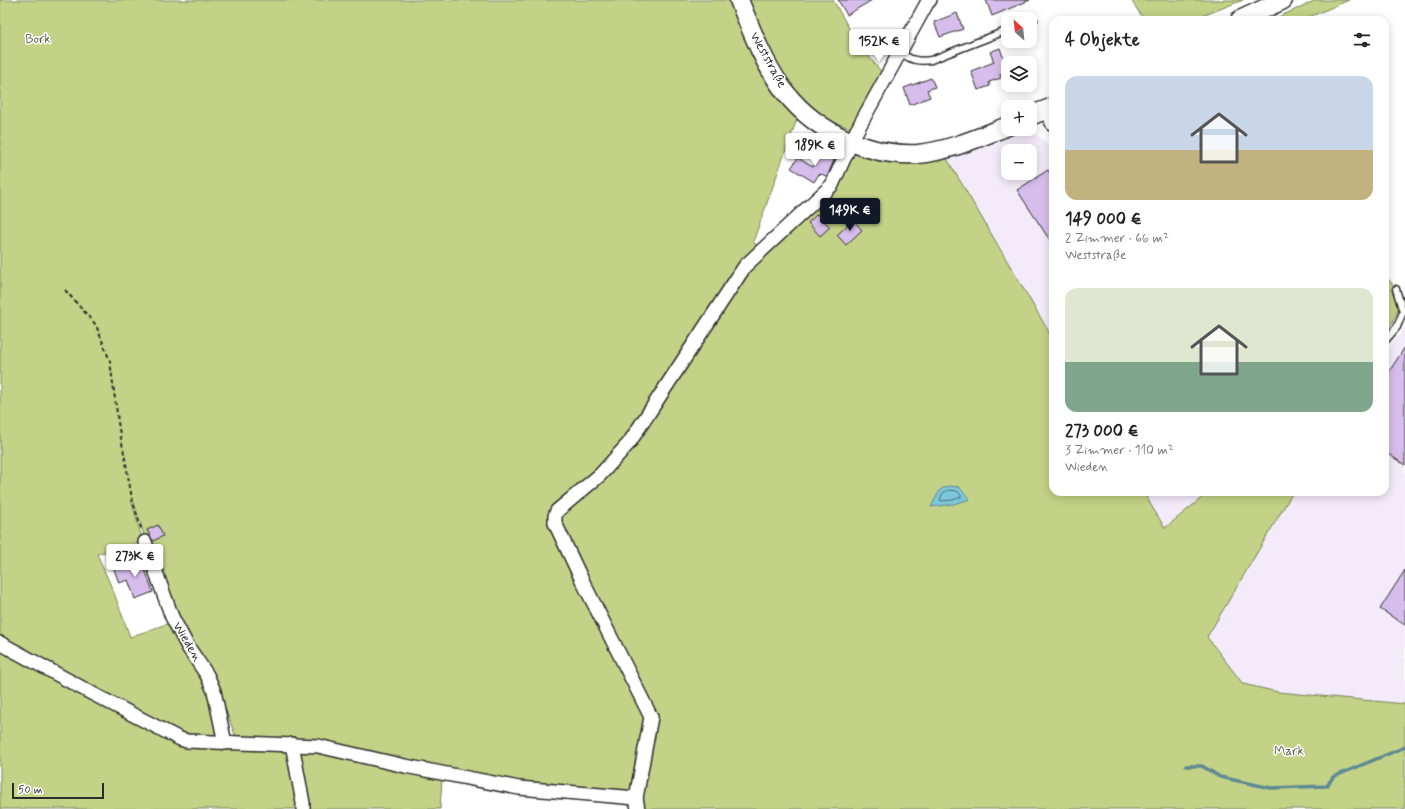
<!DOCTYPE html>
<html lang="de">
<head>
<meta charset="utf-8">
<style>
	:root { --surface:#fff; --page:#f2f2f2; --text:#222; --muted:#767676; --accent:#111827 }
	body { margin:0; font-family:Mynerve,sans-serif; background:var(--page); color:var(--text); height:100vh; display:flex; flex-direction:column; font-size:15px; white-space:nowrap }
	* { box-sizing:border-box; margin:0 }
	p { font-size:13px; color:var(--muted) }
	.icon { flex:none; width:22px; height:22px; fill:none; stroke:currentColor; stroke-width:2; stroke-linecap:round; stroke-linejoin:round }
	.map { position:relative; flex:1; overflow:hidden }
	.panel { position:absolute; left:1049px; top:16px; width:340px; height:480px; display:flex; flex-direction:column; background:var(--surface); border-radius:12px; box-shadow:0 2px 10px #0003 }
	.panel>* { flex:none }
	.needle { width:26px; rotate:333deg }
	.tools { position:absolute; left:1001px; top:12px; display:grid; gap:8px }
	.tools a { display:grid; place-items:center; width:36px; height:36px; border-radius:8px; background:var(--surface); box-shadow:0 2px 10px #0003; font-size:20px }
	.scale { position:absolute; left:12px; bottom:10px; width:92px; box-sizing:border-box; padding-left:4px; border:2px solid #2b2b2b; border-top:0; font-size:11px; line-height:14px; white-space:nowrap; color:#2b2b2b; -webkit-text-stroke:3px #fff; paint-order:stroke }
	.price { position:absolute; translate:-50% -34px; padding:0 9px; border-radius:4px; background:#fff; color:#222; font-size:13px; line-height:26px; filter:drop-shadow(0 1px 2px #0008) }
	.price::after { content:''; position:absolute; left:50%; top:24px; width:12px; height:9px; margin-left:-6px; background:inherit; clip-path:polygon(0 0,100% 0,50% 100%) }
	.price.on { background:var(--accent); color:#fff }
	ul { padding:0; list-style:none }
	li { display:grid; align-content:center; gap:8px; height:212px; padding:0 16px }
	li span { display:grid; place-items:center; height:124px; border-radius:12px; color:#555 }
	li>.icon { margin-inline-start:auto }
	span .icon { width:72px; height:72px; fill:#fffc; stroke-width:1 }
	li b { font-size:17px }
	h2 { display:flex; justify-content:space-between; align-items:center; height:48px; padding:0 16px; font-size:17px }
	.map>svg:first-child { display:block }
	.built { fill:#f3ebf9; fill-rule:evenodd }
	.green { fill:#c3d286; stroke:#777e58 }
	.water { fill:#7cc8db; stroke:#5c8995 }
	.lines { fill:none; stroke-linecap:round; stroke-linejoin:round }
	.shore { stroke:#4b6a71; stroke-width:1 }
	.stream { stroke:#5c8995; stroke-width:3.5 }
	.building { fill:#d7bdec; stroke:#2b2b2b }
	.service-casing { stroke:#2b2b2b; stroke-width:9 }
	.minor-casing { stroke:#2b2b2b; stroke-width:16 }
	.secondary-casing { stroke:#2b2b2b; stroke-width:21 }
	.path { stroke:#2b2b2b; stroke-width:2; stroke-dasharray:4 3; stroke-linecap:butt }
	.service { stroke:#fff; stroke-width:6 }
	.minor { stroke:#fff; stroke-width:13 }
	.secondary { stroke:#fff; stroke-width:18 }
	.labels { text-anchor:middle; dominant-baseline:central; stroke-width:3; stroke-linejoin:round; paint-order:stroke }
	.park-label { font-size:13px; fill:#595d46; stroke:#fff }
	.street-label { font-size:13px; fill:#2b2b2b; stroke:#fff }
</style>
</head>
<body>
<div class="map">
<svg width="1405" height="809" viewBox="0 0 1405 809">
	<rect width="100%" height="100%" fill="#fff"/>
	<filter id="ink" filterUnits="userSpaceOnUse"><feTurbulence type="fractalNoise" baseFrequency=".025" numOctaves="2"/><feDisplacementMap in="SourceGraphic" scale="8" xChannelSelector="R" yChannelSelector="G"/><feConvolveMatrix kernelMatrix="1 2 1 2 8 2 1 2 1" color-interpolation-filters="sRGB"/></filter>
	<g filter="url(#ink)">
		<g class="built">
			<path d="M 1023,132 L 1030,132 L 1039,137 L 1053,149 L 1053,339 L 946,157 L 1004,137 ZM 1008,151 L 1030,151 L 1030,173 L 1008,173 Z"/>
			<polygon points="1405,325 1405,704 1278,692 1243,684 1207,636 1293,492 1385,492 1385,352 1401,333"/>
			<polygon points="1143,492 1209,492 1164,529"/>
		</g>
		<g class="green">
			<polygon points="0,0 729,0 744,35 769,87 797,119 753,242 761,248 624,440 597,474 553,506 549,518 648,717 634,797 518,782 236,737 221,698 188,639 146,542 133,500 131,499 143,542 97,554 114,593 130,637 172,622 209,694 222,740 184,743 290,748 298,809 0,809"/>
			<polygon points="749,0 833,0 855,39 883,74 851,128 832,122 814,112 788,82 774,61"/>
			<polygon points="1131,0 1243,0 1192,20 1144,20"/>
			<polygon points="1316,0 1349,0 1307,18 1306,20 1272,20"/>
			<polygon points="854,147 878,161 931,162 946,157 1053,339 1053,492 1143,492 1165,528 1209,492 1293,492 1207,637 1243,684 1278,692 1405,704 1405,809 640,809 655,717 557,519 603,478 749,269 834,186"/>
			<path d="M 1385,275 C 1388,279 1394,285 1396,290 C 1402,306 1395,321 1385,333 Z"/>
			<polygon points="294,749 442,778 440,809 306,809"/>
		</g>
		<polygon class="water" points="948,486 959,487 970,499 954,504 931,507 940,490"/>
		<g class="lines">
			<polygon class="shore" points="949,490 957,491 961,495 961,497 953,500 941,501 940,499 943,493"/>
			<polyline class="stream" points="1186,766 1202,766 1220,777 1271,788 1327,786 1333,777 1405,747"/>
		</g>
		<g class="building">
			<polygon points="838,0 872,0 847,15"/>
			<polygon points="986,0 1030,0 992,16"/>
			<polygon points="957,13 963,29 940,37 934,22"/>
			<polygon points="1000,48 1008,71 1000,74 1001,78 989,82 990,86 978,90 971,71 994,62 990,52"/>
			<polygon points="931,78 935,87 927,90 930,97 910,105 904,88"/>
			<polygon points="823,150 835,158 827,177 822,174 820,175 819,174 814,182 791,168 798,158 813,167"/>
			<polygon points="1048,170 1053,178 1053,245 1017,190"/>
			<polygon points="817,214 830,227 820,236 808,223"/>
			<polygon points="853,220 862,230 846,245 837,235"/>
			<polygon points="1405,347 1405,465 1385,452 1385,378"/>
			<polygon points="158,525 163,536 153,541 147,530"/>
			<polygon points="141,559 153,592 135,599 128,580 119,583 114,569"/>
			<polygon points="1405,570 1405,625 1380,609"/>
		</g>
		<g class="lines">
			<g class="service-casing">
				<g id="service">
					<polyline points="1030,21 1034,20"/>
					<path d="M 900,52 C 910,60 918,62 931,60 L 1008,30"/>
					<polyline points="1385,341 1397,327 1403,312 1396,289"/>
				</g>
			</g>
			<g class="minor-casing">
				<g id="minor">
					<polyline points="1046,110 1053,125"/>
					<polyline points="145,542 172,617 188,647 207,675 214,691 225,743"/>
					<polyline points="0,643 93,694 180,739 187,741 318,746 405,766 519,788 636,798"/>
					<polyline points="292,744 303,803 303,809"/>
					<polyline points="638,809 636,798 651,717 581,578 555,523 555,516 557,511 600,475 629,443 745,266 832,185 856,132 927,3 930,0"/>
				</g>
			</g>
			<g class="secondary-casing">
				<g id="secondary">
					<path d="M 739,0 C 751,29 762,59 780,85 C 809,128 866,157 918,154 C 949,151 980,137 1008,126"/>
					<polyline points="1240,20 1283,0"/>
					<polyline points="1030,116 1053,107"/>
				</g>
			</g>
			<polyline class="path" points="65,290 96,325 110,361 119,429 125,458 132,499 142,531"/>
			<use href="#service" class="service"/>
			<use href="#minor" class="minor"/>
			<use href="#secondary" class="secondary"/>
		</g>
	</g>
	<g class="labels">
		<g class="park-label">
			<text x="38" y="39">Bork</text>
			<text x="1289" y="751">Mark</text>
		</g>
		<g class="street-label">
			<text transform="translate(768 60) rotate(61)">Weststraße</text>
			<text transform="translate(187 642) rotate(59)">Wieden</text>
		</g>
	</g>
</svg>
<div class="tools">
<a><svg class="needle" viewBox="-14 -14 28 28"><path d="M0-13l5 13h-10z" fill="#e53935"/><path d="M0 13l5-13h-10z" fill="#767676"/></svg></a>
<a><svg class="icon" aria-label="layers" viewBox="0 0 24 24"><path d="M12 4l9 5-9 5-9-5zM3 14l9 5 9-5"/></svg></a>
<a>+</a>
<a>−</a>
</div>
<div class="scale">50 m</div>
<b class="price" style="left:879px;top:63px">152K €</b>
<b class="price" style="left:815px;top:167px">189K €</b>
<b class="price on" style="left:850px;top:232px">149K €</b>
<b class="price" style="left:135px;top:578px">273K €</b>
<section class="panel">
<h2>4 Objekte<svg class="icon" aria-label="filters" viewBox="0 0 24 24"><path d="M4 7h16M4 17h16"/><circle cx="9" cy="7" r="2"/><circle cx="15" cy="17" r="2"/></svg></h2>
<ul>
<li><span style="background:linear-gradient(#c9d6e8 60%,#c2b280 0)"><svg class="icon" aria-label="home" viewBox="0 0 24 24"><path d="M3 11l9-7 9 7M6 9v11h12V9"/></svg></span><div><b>149 000 €</b><p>2 Zimmer · 66 m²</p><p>Weststraße</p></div></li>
<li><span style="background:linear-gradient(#dfe7d0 60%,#7fa58c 0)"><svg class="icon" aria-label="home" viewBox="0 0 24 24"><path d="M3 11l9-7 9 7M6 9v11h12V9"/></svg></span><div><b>273 000 €</b><p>3 Zimmer · 110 m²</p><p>Wieden</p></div></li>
</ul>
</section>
</div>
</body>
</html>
